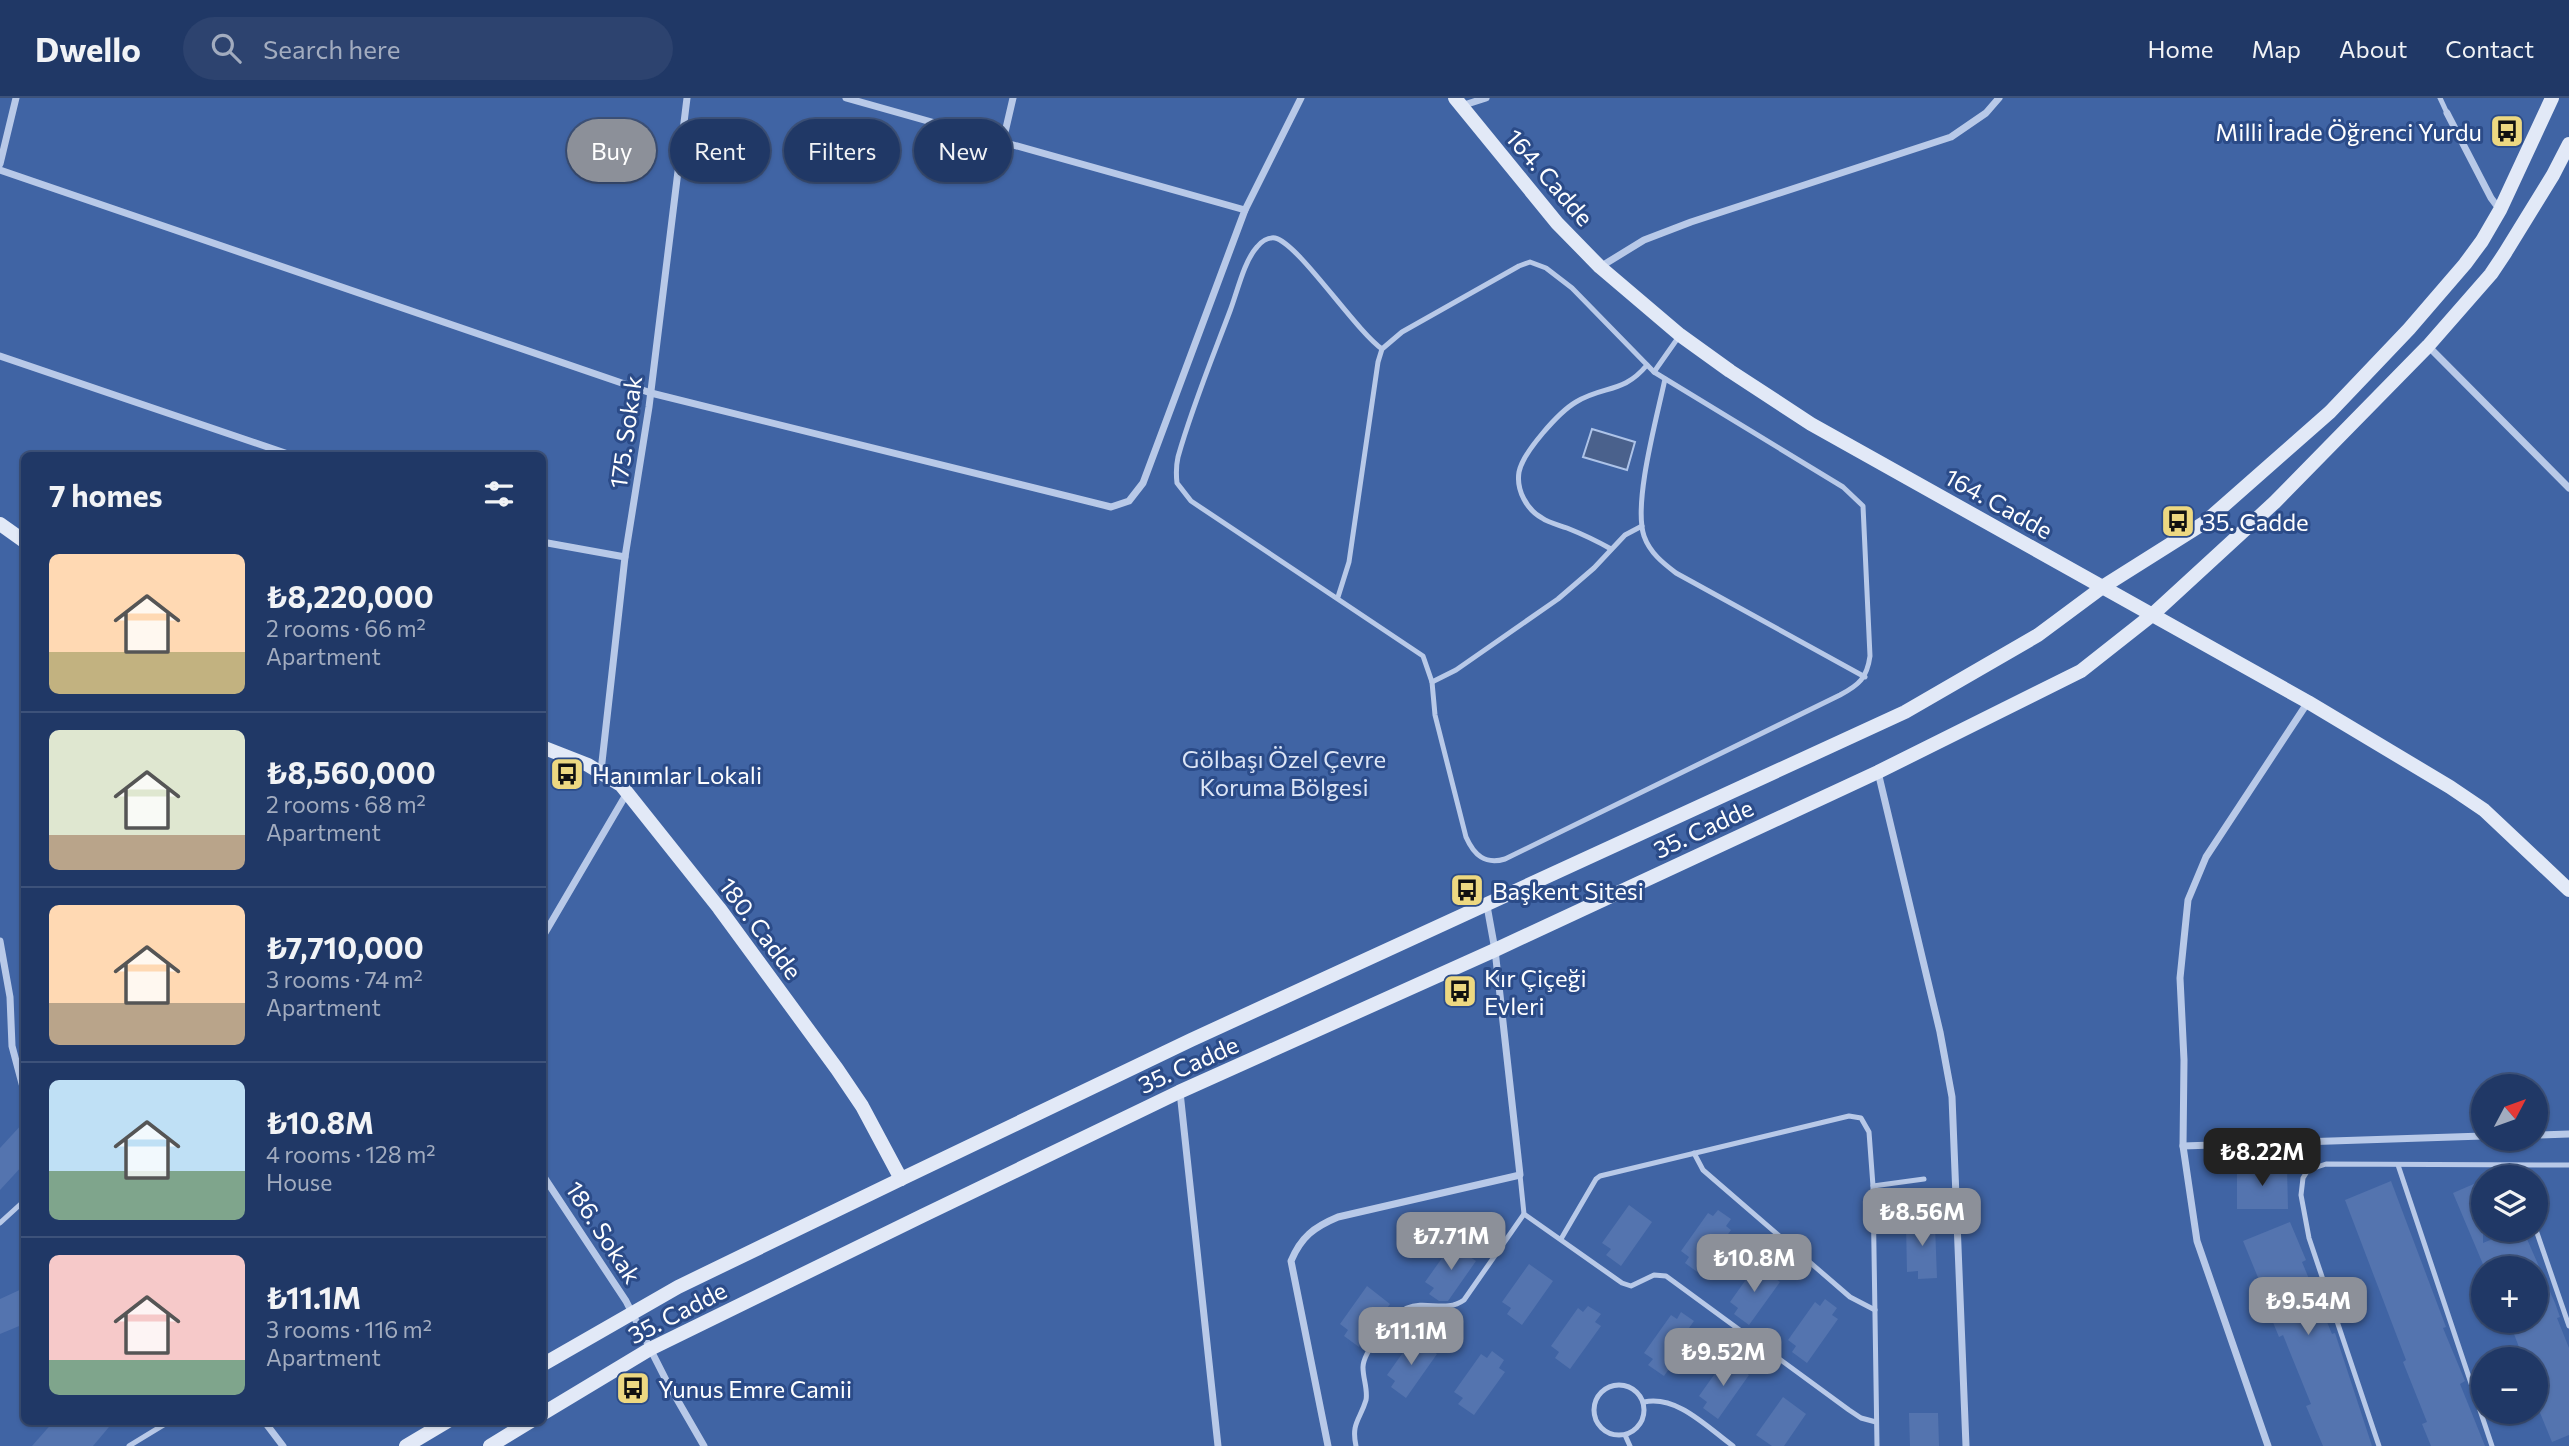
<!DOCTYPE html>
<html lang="en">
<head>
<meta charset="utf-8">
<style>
	:root { --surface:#203866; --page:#2d436f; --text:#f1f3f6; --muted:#a2acbf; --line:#3d527a; --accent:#8c9099 }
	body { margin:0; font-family:Commissioner,sans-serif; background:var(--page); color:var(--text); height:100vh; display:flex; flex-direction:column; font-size:26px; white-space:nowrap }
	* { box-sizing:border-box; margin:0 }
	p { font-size:23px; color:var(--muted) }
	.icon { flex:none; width:38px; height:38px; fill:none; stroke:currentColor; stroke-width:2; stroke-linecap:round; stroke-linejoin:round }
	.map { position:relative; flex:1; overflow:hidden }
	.panel { position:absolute; left:21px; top:354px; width:525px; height:973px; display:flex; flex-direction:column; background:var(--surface); border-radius:10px; box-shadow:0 2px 5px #0004,0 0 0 2px var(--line) }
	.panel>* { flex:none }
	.hud { position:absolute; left:567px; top:21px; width:665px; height:63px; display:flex; gap:14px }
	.needle { width:46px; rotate:49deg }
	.controls { position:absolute; left:2471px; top:976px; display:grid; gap:14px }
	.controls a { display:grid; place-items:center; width:77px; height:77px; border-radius:50%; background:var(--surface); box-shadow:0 2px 5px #0004,0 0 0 2px var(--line); font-size:35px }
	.price { position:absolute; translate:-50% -60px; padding:0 16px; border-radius:14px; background:var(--accent); color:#fff; font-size:23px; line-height:46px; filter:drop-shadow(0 2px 4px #0008) }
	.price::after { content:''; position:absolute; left:50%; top:42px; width:21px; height:16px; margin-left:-10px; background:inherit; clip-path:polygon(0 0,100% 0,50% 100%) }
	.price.current { background:#222; color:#fff }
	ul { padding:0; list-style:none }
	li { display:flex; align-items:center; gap:21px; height:175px; padding:0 28px }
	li+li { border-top:2px solid var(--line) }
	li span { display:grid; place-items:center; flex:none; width:196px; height:140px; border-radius:10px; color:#555 }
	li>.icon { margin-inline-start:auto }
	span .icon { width:84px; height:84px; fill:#fffc; stroke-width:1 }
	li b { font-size:30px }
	h2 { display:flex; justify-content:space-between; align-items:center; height:84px; padding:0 28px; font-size:30px }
	.chip { padding:0 24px; border-radius:32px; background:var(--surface); box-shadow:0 2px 5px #0004,0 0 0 2px var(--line); font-size:24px; line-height:63px }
	.chip.current { background:var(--accent); color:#fff }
	header { display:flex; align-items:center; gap:42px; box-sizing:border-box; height:98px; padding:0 35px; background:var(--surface); border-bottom:2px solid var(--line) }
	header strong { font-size:33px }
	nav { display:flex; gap:38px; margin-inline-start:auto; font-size:24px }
	.search { width:490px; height:63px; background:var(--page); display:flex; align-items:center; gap:18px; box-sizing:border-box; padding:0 24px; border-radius:38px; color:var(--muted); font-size:26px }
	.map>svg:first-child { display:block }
	.green { fill:#4064a4; fill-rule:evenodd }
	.water { fill:#4a618c; stroke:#adc3e8; stroke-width:2 }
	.building { fill:#5474af }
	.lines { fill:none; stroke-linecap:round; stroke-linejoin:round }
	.lane { stroke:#b8c9e8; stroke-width:5 }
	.street { stroke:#b8c9e8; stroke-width:7 }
	.secondary { stroke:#e2e9f7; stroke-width:14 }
	.labels { text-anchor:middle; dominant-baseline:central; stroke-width:6; stroke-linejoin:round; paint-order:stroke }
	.poi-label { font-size:24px; fill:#fff; stroke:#2b4b88; text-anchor:start }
	.street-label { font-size:24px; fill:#fff; stroke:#2b4b88 }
	.park-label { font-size:24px; fill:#dce5f6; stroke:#2b4b88 }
</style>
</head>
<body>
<header>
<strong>Dwello</strong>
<div class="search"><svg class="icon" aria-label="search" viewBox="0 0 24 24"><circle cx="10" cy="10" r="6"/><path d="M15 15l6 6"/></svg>Search here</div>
<nav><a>Home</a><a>Map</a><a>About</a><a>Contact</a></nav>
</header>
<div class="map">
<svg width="2569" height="1348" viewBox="0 0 2569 1348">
	<rect width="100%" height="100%" fill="#2b4b88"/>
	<path class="green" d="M 0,0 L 2569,0 L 2569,1348 L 0,1348 ZM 24,357 L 542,357 L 542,1323 L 24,1323 ZM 2483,989 L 2536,989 L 2536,1041 L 2483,1041 ZM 2483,1080 L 2536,1080 L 2536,1132 L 2483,1132 ZM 2483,1171 L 2536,1171 L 2536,1223 L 2483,1223 ZM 2483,1262 L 2536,1262 L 2536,1314 L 2483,1314 Z"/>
	<polygon class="water" points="1592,331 1635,344 1627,372 1583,359"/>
	<g class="building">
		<polygon points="24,1024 24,1066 0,1092 0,1050"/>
		<polygon points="2237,1069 2287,1069 2288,1111 2237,1111"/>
		<polygon points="2483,1082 2483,1145 2514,1132 2523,1132 2555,1205 2560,1219 2557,1220 2569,1250 2569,1337 2552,1344 2536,1305 2536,1262 2489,1262 2519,1249 2509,1223 2536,1223 2536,1171 2485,1171 2453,1095"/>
		<polygon points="2391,1083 2446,1229 2443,1230 2465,1283 2460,1286 2485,1348 2431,1348 2422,1326 2427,1324 2403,1264 2406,1262 2345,1102"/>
		<polygon points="1629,1107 1652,1124 1621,1168 1606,1157 1611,1151 1602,1145"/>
		<polygon points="1718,1112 1731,1121 1726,1128 1731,1132 1700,1176 1685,1165 1689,1159 1681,1153 1708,1115 1713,1118"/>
		<polygon points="1913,1118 1928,1118 1928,1127 1935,1127 1937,1180 1918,1181 1918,1173 1907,1174 1906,1127 1913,1127"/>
		<polygon points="2290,1124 2306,1162 2302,1164 2332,1236 2335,1235 2372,1348 2323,1348 2306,1308 2311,1306 2283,1237 2279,1239 2263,1200 2266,1199 2243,1143"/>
		<polygon points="1463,1143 1475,1152 1470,1159 1476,1163 1448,1203 1439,1203 1429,1196 1434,1190 1425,1184 1452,1146 1458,1150"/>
		<polygon points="1529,1166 1553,1183 1522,1227 1507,1216 1511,1210 1502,1204"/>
		<polygon points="1757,1166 1780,1184 1749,1227 1734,1216 1738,1210 1730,1204"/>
		<polygon points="1367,1188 1390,1206 1359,1249 1344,1238 1348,1232 1340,1226"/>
		<polygon points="24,1190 24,1226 0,1236 0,1201"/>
		<polygon points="1825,1201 1837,1210 1832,1217 1838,1221 1807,1265 1792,1254 1796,1248 1788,1242 1815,1204 1820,1208"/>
		<polygon points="1588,1208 1601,1216 1595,1224 1601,1228 1570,1271 1555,1260 1559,1254 1551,1248 1578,1210 1583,1214"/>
		<polygon points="1681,1214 1694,1223 1689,1230 1695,1234 1664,1278 1648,1267 1653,1261 1644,1255 1671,1217 1677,1221"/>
		<polygon points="1414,1239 1437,1256 1406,1300 1391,1289 1395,1283 1387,1277"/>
		<polygon points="1492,1253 1504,1262 1499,1270 1505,1274 1474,1317 1458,1306 1463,1300 1454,1294 1481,1256 1487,1260"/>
		<polygon points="1726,1260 1749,1277 1718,1321 1703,1310 1707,1304 1699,1298"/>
		<polygon points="1783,1299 1806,1316 1784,1348 1772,1348 1756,1337"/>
		<polygon points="1909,1315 1938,1315 1939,1348 1910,1348"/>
		<polygon points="54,1323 114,1323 93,1348 32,1348"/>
	</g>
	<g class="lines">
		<g class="lane">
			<polyline points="2440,0 2447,15"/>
			<polyline points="1654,274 1680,237"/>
			<path d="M 1665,281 C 1657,319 1633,405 1644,438 C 1650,455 1663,465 1676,475 L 1865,579"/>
			<path d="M 1611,451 C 1597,443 1582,436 1567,430 C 1559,427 1549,425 1542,420 C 1527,412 1516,392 1519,374 C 1523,354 1559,314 1576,304 C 1604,287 1623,296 1647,267"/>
			<path d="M 1338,499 L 1349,464 L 1378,264 L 1382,251 L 1402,234 L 1519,168 L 1530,164 L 1546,170 L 1572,190 L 1654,274 L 1843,389 L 1863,408 L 1870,558 C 1867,580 1859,587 1840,597 L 1505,761 C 1485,767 1474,757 1466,739 L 1435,617 L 1432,584 L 1423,558 L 1191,403 L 1177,385 C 1176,376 1176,368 1178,359 C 1192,309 1212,261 1230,213 C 1237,195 1244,163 1257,149 C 1261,144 1268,139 1275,140 C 1298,145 1355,232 1382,251"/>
			<polyline points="1432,584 1456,572 1558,501 1594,470 1625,437 1642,428"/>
			<polyline points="1694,1055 1703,1072 1850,1199 1875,1212"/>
			<polyline points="2398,1067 2492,1348"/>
			<polyline points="2518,1068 2520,1080"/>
			<polyline points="1520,1077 1524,1116 1622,1185 1631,1188 1654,1177 1666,1178 1849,1312 1861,1320 1876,1324"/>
			<polyline points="1873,1088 1924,1081"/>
			<polyline points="0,1125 24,1103"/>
			<polyline points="2536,1132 2569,1228"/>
			<polyline points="1561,1141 1596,1081 1600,1078 1849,1018 1861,1020 1869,1034 1873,1088 1877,1348"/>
			<circle cx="1619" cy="1312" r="25"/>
			<path d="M 1644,1304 C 1677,1297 1707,1329 1733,1348"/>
			<polyline points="1625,1337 1630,1348"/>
			<polyline points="129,1348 170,1323"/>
			<path d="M 1356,1348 C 1351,1325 1360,1322 1366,1302 C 1368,1292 1363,1280 1363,1270 C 1362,1255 1393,1217 1407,1210 C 1426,1202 1446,1215 1464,1202 L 1524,1116"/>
			<polyline points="2379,1348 2309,1140 2301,1097 2303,1080 2308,1072 2326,1066 2569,1067"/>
		</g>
		<g class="street">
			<polyline points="846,0 1245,112"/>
			<polyline points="1461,8 1486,0"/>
			<polyline points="2447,15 2491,100 2500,112"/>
			<polyline points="1003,43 1013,0"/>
			<polyline points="0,66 16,0"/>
			<polyline points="0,72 651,295 1111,409 1129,403 1143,385 1245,112 1301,0"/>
			<polyline points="1600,169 1644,142 1691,124 1951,39 1986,15 1999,0"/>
			<polyline points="2428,248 2569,390"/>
			<polyline points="0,258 291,357"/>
			<polyline points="542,444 625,459"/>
			<polyline points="601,673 625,459 649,309 687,0"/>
			<polyline points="1878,674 1940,934 1952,999 1966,1348"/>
			<polyline points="542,840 627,695"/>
			<polyline points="0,843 10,899 12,948 24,993"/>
			<polyline points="1180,994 1218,1348"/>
			<polyline points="2536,1037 2569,1036"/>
			<polyline points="2183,1048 2483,1038"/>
			<polyline points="542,1076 626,1203 667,1284 704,1348"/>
			<polyline points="264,1323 283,1348"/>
			<path d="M 1328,1348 L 1291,1163 C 1301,1139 1314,1129 1338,1119 L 1520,1077 L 1495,852 L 1487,808"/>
			<polyline points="2268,1348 2197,1143 2183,1048 2184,962 2180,880 2188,802 2206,759 2308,604"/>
		</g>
		<g class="secondary">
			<polyline points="1455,0 1557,125 1600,169 1680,237 1730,273 1811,326 2308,604 2450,689 2484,712 2569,792"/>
			<polyline points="0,426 24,443"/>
			<polyline points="542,649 588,667 621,687 719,810 837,971 862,1008 901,1081"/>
			<polyline points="542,1267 678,1189 901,1081 1191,942 1905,614 2038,537 2104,488 2204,425 2330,314 2409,231 2465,166 2482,143 2500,112 2552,0"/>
			<polyline points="542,1316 650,1251 922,1118 1179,994 1495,852 1878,674 2081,573 2152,517 2275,404 2428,248 2491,176 2505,155 2553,77 2569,46"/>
			<polyline points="406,1348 448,1323"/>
			<polyline points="490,1348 531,1323"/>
		</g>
	</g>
	<defs>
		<g id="bus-square" transform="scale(1.75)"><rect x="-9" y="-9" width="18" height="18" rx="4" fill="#edd881" stroke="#2b4b88"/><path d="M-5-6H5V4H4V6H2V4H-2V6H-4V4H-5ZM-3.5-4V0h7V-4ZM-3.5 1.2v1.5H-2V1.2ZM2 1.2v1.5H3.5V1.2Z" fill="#111"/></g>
	</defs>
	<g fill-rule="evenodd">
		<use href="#bus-square" x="2507" y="33"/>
		<use href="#bus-square" x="2178" y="423"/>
		<use href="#bus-square" x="567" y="676"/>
		<use href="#bus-square" x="1467" y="792"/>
		<use href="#bus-square" x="1460" y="893"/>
		<use href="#bus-square" x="633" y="1290"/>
	</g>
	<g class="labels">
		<g class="poi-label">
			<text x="2482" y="33" text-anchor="end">Milli İrade Öğrenci Yurdu</text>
			<text x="2202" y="423">35. Cadde</text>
			<text x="592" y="676">Hanımlar Lokali</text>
			<text x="1492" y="792">Başkent Sitesi</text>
			<text x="1484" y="879">Kır Çiçeği<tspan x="1484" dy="28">Evleri</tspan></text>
			<text x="658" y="1290">Yunus Emre Camii</text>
		</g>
		<g class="street-label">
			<text transform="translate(1550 79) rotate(49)">164. Cadde</text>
			<text transform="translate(625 334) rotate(-82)">175. Sokak</text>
			<text transform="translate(1999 405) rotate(29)">164. Cadde</text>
			<text transform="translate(1703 730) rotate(-25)">35. Cadde</text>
			<text transform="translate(761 830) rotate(53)">180. Cadde</text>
			<text transform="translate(1188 966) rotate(-24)">35. Cadde</text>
			<text transform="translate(604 1134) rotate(57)">186. Sokak</text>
			<text transform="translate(677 1214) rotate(-27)">35. Cadde</text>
		</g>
		<g class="park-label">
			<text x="1284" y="660">Gölbaşı Özel Çevre<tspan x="1284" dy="28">Koruma Bölgesi</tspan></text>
		</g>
	</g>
</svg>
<div class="controls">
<a><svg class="needle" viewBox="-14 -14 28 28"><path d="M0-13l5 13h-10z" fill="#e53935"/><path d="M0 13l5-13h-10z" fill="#a2acbf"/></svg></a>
<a><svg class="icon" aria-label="layers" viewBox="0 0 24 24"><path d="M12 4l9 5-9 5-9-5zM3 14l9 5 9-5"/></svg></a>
<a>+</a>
<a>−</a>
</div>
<b class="price current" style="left:2262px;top:1090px">₺8.22M</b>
<b class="price" style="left:1922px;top:1150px">₺8.56M</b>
<b class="price" style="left:1451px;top:1174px">₺7.71M</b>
<b class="price" style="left:1754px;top:1196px">₺10.8M</b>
<b class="price" style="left:2308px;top:1239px">₺9.54M</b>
<b class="price" style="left:1411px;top:1269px">₺11.1M</b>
<b class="price" style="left:1723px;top:1290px">₺9.52M</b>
<div class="hud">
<a class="chip current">Buy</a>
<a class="chip">Rent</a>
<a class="chip">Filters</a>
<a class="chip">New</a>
</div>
<section class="panel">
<h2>7 homes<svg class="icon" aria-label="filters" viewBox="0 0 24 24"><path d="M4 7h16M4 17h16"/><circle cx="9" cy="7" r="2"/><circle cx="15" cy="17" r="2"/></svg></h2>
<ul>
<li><span style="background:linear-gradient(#ffd9b3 70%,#c2b280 0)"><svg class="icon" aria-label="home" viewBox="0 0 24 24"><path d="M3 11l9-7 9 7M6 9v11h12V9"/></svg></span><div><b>₺8,220,000</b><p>2 rooms · 66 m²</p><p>Apartment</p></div></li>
<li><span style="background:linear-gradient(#dfe7d0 75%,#b9a48a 0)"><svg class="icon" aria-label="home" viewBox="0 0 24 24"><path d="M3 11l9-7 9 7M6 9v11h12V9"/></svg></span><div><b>₺8,560,000</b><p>2 rooms · 68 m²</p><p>Apartment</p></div></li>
<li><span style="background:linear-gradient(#ffd9b3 70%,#b9a48a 0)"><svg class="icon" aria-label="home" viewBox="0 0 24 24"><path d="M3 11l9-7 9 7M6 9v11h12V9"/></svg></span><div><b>₺7,710,000</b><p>3 rooms · 74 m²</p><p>Apartment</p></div></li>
<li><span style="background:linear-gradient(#bfe0f5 65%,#7fa58c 0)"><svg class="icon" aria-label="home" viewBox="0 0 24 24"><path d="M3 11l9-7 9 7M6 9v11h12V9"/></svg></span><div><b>₺10.8M</b><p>4 rooms · 128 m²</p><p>House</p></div></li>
<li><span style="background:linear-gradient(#f6c9c9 75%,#7fa58c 0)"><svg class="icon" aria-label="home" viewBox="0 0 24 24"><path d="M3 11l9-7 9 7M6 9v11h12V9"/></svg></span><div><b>₺11.1M</b><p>3 rooms · 116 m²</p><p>Apartment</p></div></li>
</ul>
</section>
</div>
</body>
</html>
